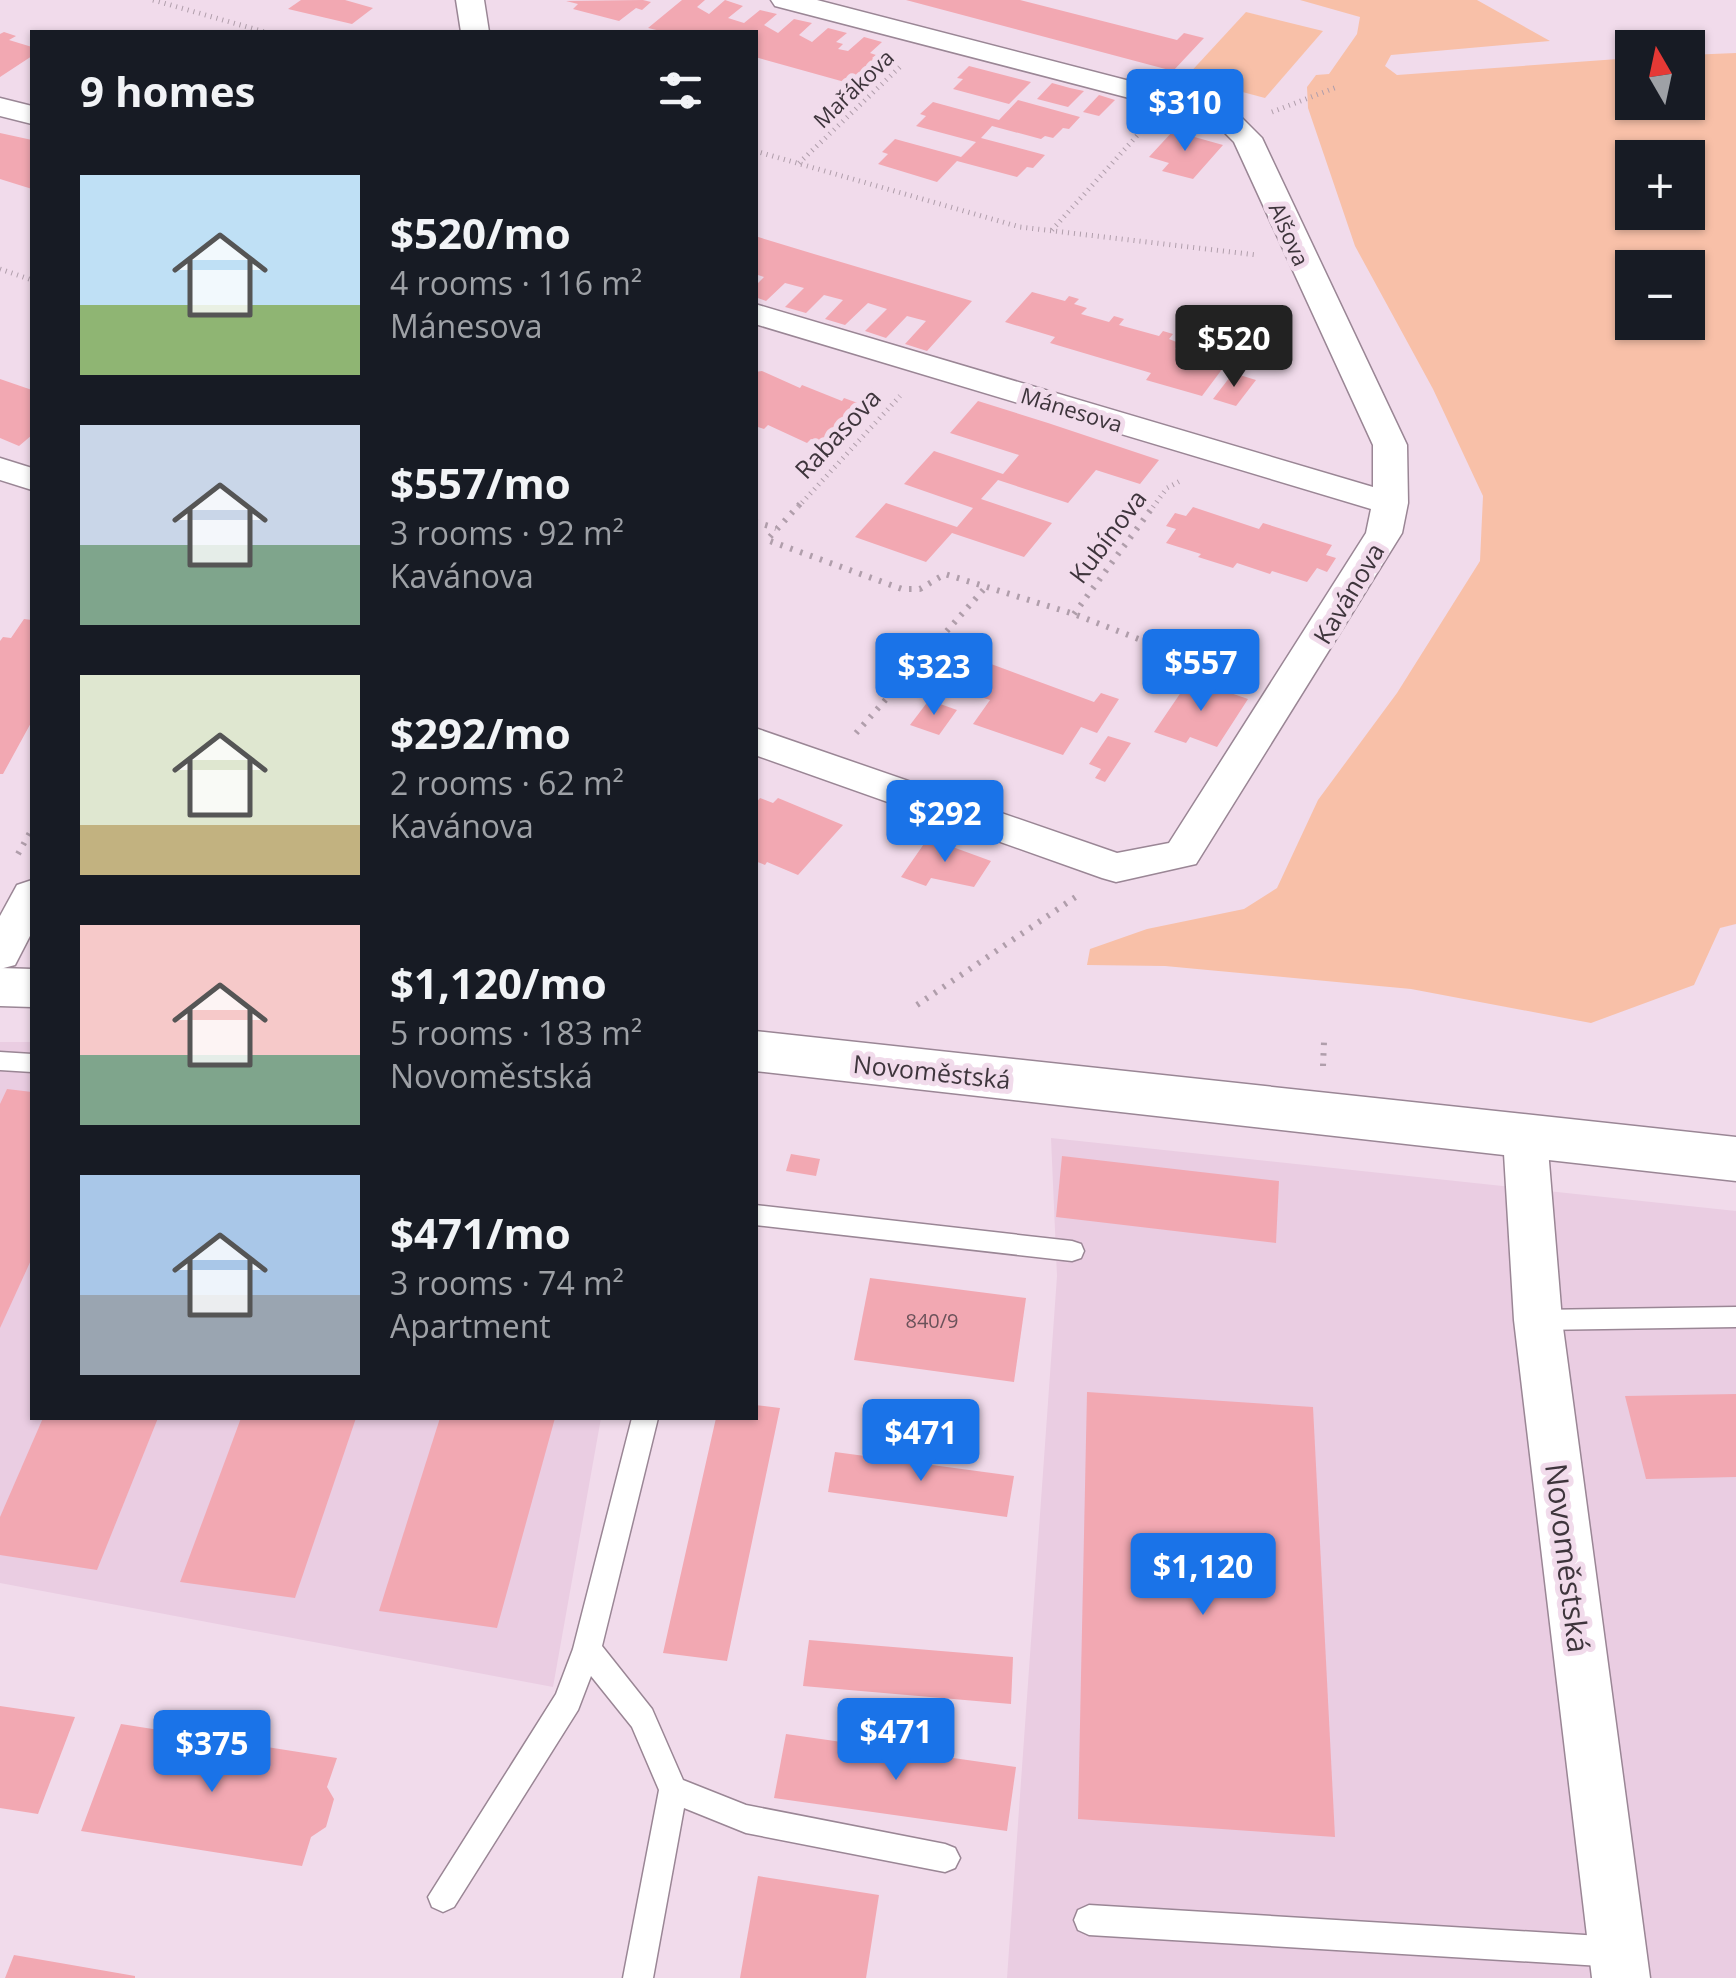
<!DOCTYPE html>
<html lang="en">
<head>
<meta charset="utf-8">
<style>
	:root { --surface:#171b24; --page:#20242c; --text:#f1f3f6; --muted:#9ea1a6; --accent:#1a73e8 }
	body { margin:0; font-family:"Open Sans",sans-serif; background:var(--page); color:var(--text); height:100vh; display:flex; flex-direction:column; font-size:38px; white-space:nowrap }
	* { box-sizing:border-box; margin:0 }
	p { font-size:32px; color:var(--muted) }
	.icon { flex:none; width:55px; height:55px; fill:none; stroke:currentColor; stroke-width:2; stroke-linecap:round; stroke-linejoin:round }
	.map { position:relative; flex:1; overflow:hidden }
	.drawer { position:absolute; left:30px; top:30px; width:728px; height:1390px; display:flex; flex-direction:column; background:var(--surface); border-radius:0px; box-shadow:0 2px 8px #0004 }
	.drawer>* { flex:none }
	.needle { width:65px; rotate:351deg }
	.tools { position:absolute; left:1615px; top:30px; display:grid; gap:20px }
	.tools a { display:grid; place-items:center; width:90px; height:90px; border-radius:0px; background:var(--surface); box-shadow:0 2px 8px #0004; font-size:50px }
	.price { position:absolute; translate:-50% -85px; padding:0 22px; border-radius:10px; background:var(--accent); color:#fff; font-size:32px; line-height:65px; filter:drop-shadow(0 2px 5px #0008) }
	.price::after { content:''; position:absolute; left:50%; top:60px; width:30px; height:22px; margin-left:-15px; background:inherit; clip-path:polygon(0 0,100% 0,50% 100%) }
	.price.active { background:#222; color:#fff }
	ul { padding:0; list-style:none }
	li { display:flex; align-items:center; gap:30px; height:250px; padding:0 50px }
	li span { display:grid; place-items:center; flex:none; width:280px; height:200px; border-radius:0px; color:#555 }
	li>.icon { margin-inline-start:auto }
	span .icon { width:120px; height:120px; fill:#fffc; stroke-width:1 }
	li b { font-size:42px }
	h2 { display:flex; justify-content:space-between; align-items:center; height:120px; padding:0 50px; font-size:42px }
	.map>svg:first-child { display:block }
	.built { fill:#eacde2 }
	.green { fill:#f8c0a8; fill-rule:evenodd }
	.building { fill:#f2a8b2 }
	.lines { fill:none; stroke-linecap:round; stroke-linejoin:round }
	.service-casing { stroke:#9a8695; stroke-width:3 }
	.minor-casing { stroke:#9a8695; stroke-width:3 }
	.tertiary-casing { stroke:#9a8695; stroke-width:3 }
	.path-far1 { stroke:#b09eab; stroke-width:5; stroke-dasharray:1 5; stroke-linecap:butt }
	.path { stroke:#b09eab; stroke-width:6; stroke-dasharray:2.5 8; stroke-linecap:butt }
	.service { fill:#fff; fill-rule:evenodd }
	.minor { fill:#fff; fill-rule:evenodd }
	.tertiary { fill:#fff; fill-rule:evenodd }
	.labels { text-anchor:middle; dominant-baseline:central; stroke-width:10; stroke-linejoin:round; paint-order:stroke }
	.number-label { font-size:20px; fill:#6b525a }
	.far-street-label { font-size:22px; fill:#3e353c; stroke:#f1dbeb }
	.street-label { font-size:25px; fill:#3e353c; stroke:#f1dbeb }
	.near-street-label { font-size:30px; fill:#3e353c; stroke:#f1dbeb }
</style>
</head>
<body>
<div class="map">
<svg width="1736" height="1978" viewBox="0 0 1736 1978">
	<rect width="100%" height="100%" fill="#f1dbeb"/>
	<g class="built">
		<polygon points="0,1042 32,1042 32,1418 601,1418 553,1687 0,1583"/>
		<polygon points="1051,1138 1736,1211 1736,1978 1007,1978 1057,1276"/>
	</g>
	<g class="green">
		<path d="M 1300,0 L 1477,0 L 1550,41 L 1391,55 L 1385,66 L 1397,75 L 1632,58 L 1632,102 L 1688,102 L 1688,55 L 1736,53 L 1736,924 L 1720,928 L 1694,985 L 1591,1023 L 1411,989 L 1165,966 L 1087,965 L 1090,949 L 1147,929 L 1244,909 L 1277,888 L 1318,800 L 1397,693 L 1480,561 L 1483,496 L 1433,389 L 1355,246 L 1308,108 L 1307,87 L 1316,75 L 1329,74 L 1357,34 L 1360,17 ZM 1632,158 L 1688,158 L 1688,212 L 1632,212 ZM 1632,268 L 1688,268 L 1688,322 L 1632,322 Z"/>
		<polygon points="1246,12 1323,31 1265,98 1186,77"/>
	</g>
	<g class="building">
		<polygon points="301,0 345,0 373,8 352,24 288,9"/>
		<polygon points="643,0 651,2 642,10 636,8 619,21 573,9 578,4 566,1"/>
		<polygon points="682,0 705,0 697,7 709,14 725,0 743,6 728,18 744,23 760,10 777,14 764,25 778,33 794,19 812,23 799,35 812,42 828,28 847,33 836,42 843,44 838,49 848,51 864,37 882,42 870,53 876,55 872,58 885,62 859,86 755,57 755,32 665,32 648,28"/>
		<polygon points="906,0 1020,0 1177,40 1184,33 1204,38 1173,71"/>
		<polygon points="4,32 16,36 9,40 32,47 32,56 0,77 0,34"/>
		<polygon points="969,66 1031,82 1009,104 953,89 963,79 957,78"/>
		<polygon points="1052,83 1070,88 1084,91 1068,107 1037,99"/>
		<polygon points="1099,95 1115,100 1099,116 1083,112"/>
		<polygon points="1018,100 1080,117 1069,129 1063,128 1053,138 1045,136 1041,139 992,126 981,138 1045,155 1033,168 1027,167 1017,177 957,161 937,182 878,164 888,154 882,152 895,139 961,157 976,142 916,126 926,116 920,114 933,102 999,120"/>
		<polygon points="1173,131 1223,145 1193,179 1162,171 1169,163 1149,157"/>
		<polygon points="0,133 32,140 32,189 0,179"/>
		<polygon points="755,236 814,254 972,301 927,351 905,344 926,321 907,316 886,338 865,331 887,309 868,303 845,325 825,319 843,300 824,295 806,313 785,307 804,288 785,283 766,301 755,297 755,286 764,277 755,274"/>
		<polygon points="1032,292 1065,301 1069,296 1079,299 1074,304 1087,308 1081,314 1109,322 1114,316 1124,319 1119,325 1159,336 1163,331 1173,334 1169,339 1179,343 1175,349 1206,358 1210,352 1220,355 1216,361 1226,364 1202,396 1146,380 1151,373 1050,343 1055,337 1005,322"/>
		<polygon points="762,371 800,388 802,385 842,401 844,398 866,406 829,446 811,439 807,443 768,425 764,429 755,426 755,372"/>
		<polygon points="1233,373 1256,380 1236,406 1213,399"/>
		<polygon points="0,379 32,390 32,435 19,446 0,438"/>
		<polygon points="978,401 1048,423 1159,460 1140,484 1096,470 1068,503 998,480 981,499 1052,523 1024,557 952,533 926,562 855,537 886,503 957,527 973,508 904,484 934,451 1003,474 1019,455 950,433"/>
		<polygon points="1193,507 1259,529 1263,523 1332,545 1326,555 1336,558 1327,572 1317,568 1307,582 1272,571 1270,574 1237,563 1233,568 1198,557 1201,554 1166,543 1176,529 1166,526 1175,513 1186,516"/>
		<polygon points="24,619 32,620 32,721 3,774 0,774 0,641 3,637 11,638"/>
		<polygon points="975,658 1094,702 1101,693 1119,699 1097,733 1081,727 1063,755 973,724 990,700 954,688"/>
		<polygon points="1190,679 1248,699 1217,747 1190,737 1186,743 1154,732"/>
		<polygon points="929,700 957,710 939,735 910,725"/>
		<polygon points="1108,736 1131,743 1105,782 1095,778 1101,769 1089,764"/>
		<polygon points="760,798 773,803 778,798 843,825 798,875 767,862 765,865 755,861 755,804"/>
		<polygon points="928,838 991,861 974,887 931,878 926,886 901,877"/>
		<polygon points="7,1089 32,1092 32,1258 0,1328 0,1104"/>
		<polygon points="791,1154 820,1159 816,1176 786,1171"/>
		<polygon points="1062,1156 1279,1181 1276,1243 1056,1217"/>
		<polygon points="870,1278 1026,1298 1014,1382 854,1360"/>
		<polygon points="1087,1392 1313,1407 1335,1837 1078,1819"/>
		<polygon points="1736,1394 1736,1477 1646,1479 1625,1396"/>
		<polygon points="755,1405 780,1408 727,1661 663,1653 716,1418 755,1418"/>
		<polygon points="43,1418 158,1418 97,1570 0,1555 0,1517"/>
		<polygon points="241,1418 356,1418 295,1598 180,1582"/>
		<polygon points="440,1418 555,1418 497,1628 379,1611"/>
		<polygon points="835,1452 1014,1476 1007,1517 828,1492"/>
		<polygon points="809,1640 1013,1657 1011,1704 803,1686"/>
		<polygon points="0,1706 75,1717 38,1814 0,1808"/>
		<polygon points="121,1724 337,1758 327,1787 334,1799 326,1827 311,1837 302,1866 81,1831"/>
		<polygon points="786,1734 1016,1767 1007,1831 774,1798"/>
		<polygon points="758,1876 879,1895 866,1978 740,1978"/>
		<polygon points="14,1955 135,1976 135,1978 5,1978"/>
	</g>
	<g class="lines">
		<g class="service-casing">
			<g id="service">
				<polygon points="0,1052 32,1054 32,1072 0,1070"/>
				<polygon points="755,1205 1072,1241 1081,1244 1084,1251 1081,1258 1072,1261 755,1225"/>
				<polygon points="1736,1307 1736,1327 1538,1330 1529,1327 1525,1320 1529,1313 1538,1310"/>
				<polygon points="632,1418 658,1418 602,1646 652,1709 683,1780 746,1805 945,1844 955,1848 960,1858 955,1868 945,1872 746,1833 684,1808 653,1978 623,1978 659,1790 632,1727 591,1676 578,1710 454,1907 443,1912 432,1907 428,1897 556,1694 573,1649"/>
				<polygon points="1089,1905 1617,1937 1628,1941 1632,1952 1628,1963 1617,1967 1089,1935 1078,1930 1074,1920 1078,1910"/>
			</g>
		</g>
		<g class="minor-casing">
			<g id="minor">
				<polygon points="456,0 484,0 489,32 461,32"/>
				<polygon points="771,0 817,0 1180,94 1236,112 1262,138 1407,445 1408,503 1402,533 1196,864 1116,882 1102,878 755,755 755,728 1117,853 1169,843 1366,533 1371,509 755,324 755,304 1373,487 1373,445 1234,142 1216,124 1160,106 775,6"/>
				<polygon points="0,98 32,106 32,124 0,116"/>
				<polygon points="0,458 32,468 32,490 0,480"/>
				<polygon points="32,880 32,932 15,965 0,969 0,916 17,885"/>
				<polygon points="1525,1119 1541,1125 1547,1137 1562,1320 1650,1978 1592,1978 1514,1320 1503,1137 1509,1125"/>
			</g>
		</g>
		<g class="tertiary-casing">
			<g id="tertiary">
				<polygon points="0,968 32,969 32,1007 0,1006"/>
				<polygon points="755,1031 1736,1137 1736,1181 755,1071"/>
			</g>
		</g>
		<g class="path-far1">
			<polyline points="153,0 265,32"/>
			<polyline points="1272,112 1337,87"/>
			<polyline points="755,151 1020,227 1257,255"/>
			<polyline points="799,163 902,65"/>
			<polyline points="1052,230 1142,130"/>
			<polyline points="0,269 32,280"/>
			<polyline points="798,507 900,396"/>
			<polyline points="1153,507 1167,488 1182,480"/>
		</g>
		<g class="path">
			<polyline points="800,504 767,540 902,589 920,589 945,574 1074,614 1242,679"/>
			<polyline points="755,522 776,528"/>
			<polyline points="1074,614 1155,504"/>
			<polyline points="856,733 985,588"/>
			<polyline points="18,854 32,829"/>
			<polyline points="917,1005 1077,896"/>
			<polyline points="1323,1066 1324,1042"/>
		</g>
		<use href="#service" class="service"/>
		<use href="#minor" class="minor"/>
		<use href="#tertiary" class="tertiary"/>
	</g>
	<g class="labels">
		<g class="number-label">
			<text x="932" y="1320">840/9</text>
		</g>
		<g class="far-street-label">
			<text transform="translate(853 88) rotate(-44)">Mařákova</text>
			<text transform="translate(1290 234) rotate(66)">Alšova</text>
			<text transform="translate(1072 409) rotate(17)">Mánesova</text>
		</g>
		<g class="street-label">
			<text transform="translate(837 433) rotate(-47)">Rabasova</text>
			<text transform="translate(1107 536) rotate(-53)">Kubínova</text>
			<text transform="translate(1348 593) rotate(-59)">Kavánova</text>
			<text transform="translate(932 1071) rotate(6)">Novoměstská</text>
		</g>
		<g class="near-street-label">
			<text transform="translate(1568 1558) rotate(83)">Novoměstská</text>
		</g>
	</g>
</svg>
<div class="tools">
<a><svg class="needle" viewBox="-14 -14 28 28"><path d="M0-13l5 13h-10z" fill="#e53935"/><path d="M0 13l5-13h-10z" fill="#9ea1a6"/></svg></a>
<a>+</a>
<a>−</a>
</div>
<b class="price" style="left:1185px;top:154px">$310</b>
<b class="price active" style="left:1234px;top:390px">$520</b>
<b class="price" style="left:1201px;top:714px">$557</b>
<b class="price" style="left:934px;top:718px">$323</b>
<b class="price" style="left:945px;top:865px">$292</b>
<b class="price" style="left:921px;top:1484px">$471</b>
<b class="price" style="left:1203px;top:1618px">$1,120</b>
<b class="price" style="left:896px;top:1783px">$471</b>
<b class="price" style="left:212px;top:1795px">$375</b>
<section class="drawer">
<h2>9 homes<svg class="icon" aria-label="filters" viewBox="0 0 24 24"><path d="M4 7h16M4 17h16"/><circle cx="9" cy="7" r="2"/><circle cx="15" cy="17" r="2"/></svg></h2>
<ul>
<li><span style="background:linear-gradient(#bfe0f5 65%,#8fb573 0)"><svg class="icon" aria-label="home" viewBox="0 0 24 24"><path d="M3 11l9-7 9 7M6 9v11h12V9"/></svg></span><div><b>$520/mo</b><p>4 rooms · 116 m²</p><p>Mánesova</p></div></li>
<li><span style="background:linear-gradient(#c9d6e8 60%,#7fa58c 0)"><svg class="icon" aria-label="home" viewBox="0 0 24 24"><path d="M3 11l9-7 9 7M6 9v11h12V9"/></svg></span><div><b>$557/mo</b><p>3 rooms · 92 m²</p><p>Kavánova</p></div></li>
<li><span style="background:linear-gradient(#dfe7d0 75%,#c2b280 0)"><svg class="icon" aria-label="home" viewBox="0 0 24 24"><path d="M3 11l9-7 9 7M6 9v11h12V9"/></svg></span><div><b>$292/mo</b><p>2 rooms · 62 m²</p><p>Kavánova</p></div></li>
<li><span style="background:linear-gradient(#f6c9c9 65%,#7fa58c 0)"><svg class="icon" aria-label="home" viewBox="0 0 24 24"><path d="M3 11l9-7 9 7M6 9v11h12V9"/></svg></span><div><b>$1,120/mo</b><p>5 rooms · 183 m²</p><p>Novoměstská</p></div></li>
<li><span style="background:linear-gradient(#a9c7e8 60%,#9aa5b1 0)"><svg class="icon" aria-label="home" viewBox="0 0 24 24"><path d="M3 11l9-7 9 7M6 9v11h12V9"/></svg></span><div><b>$471/mo</b><p>3 rooms · 74 m²</p><p>Apartment</p></div></li>
</ul>
</section>
</div>
</body>
</html>
